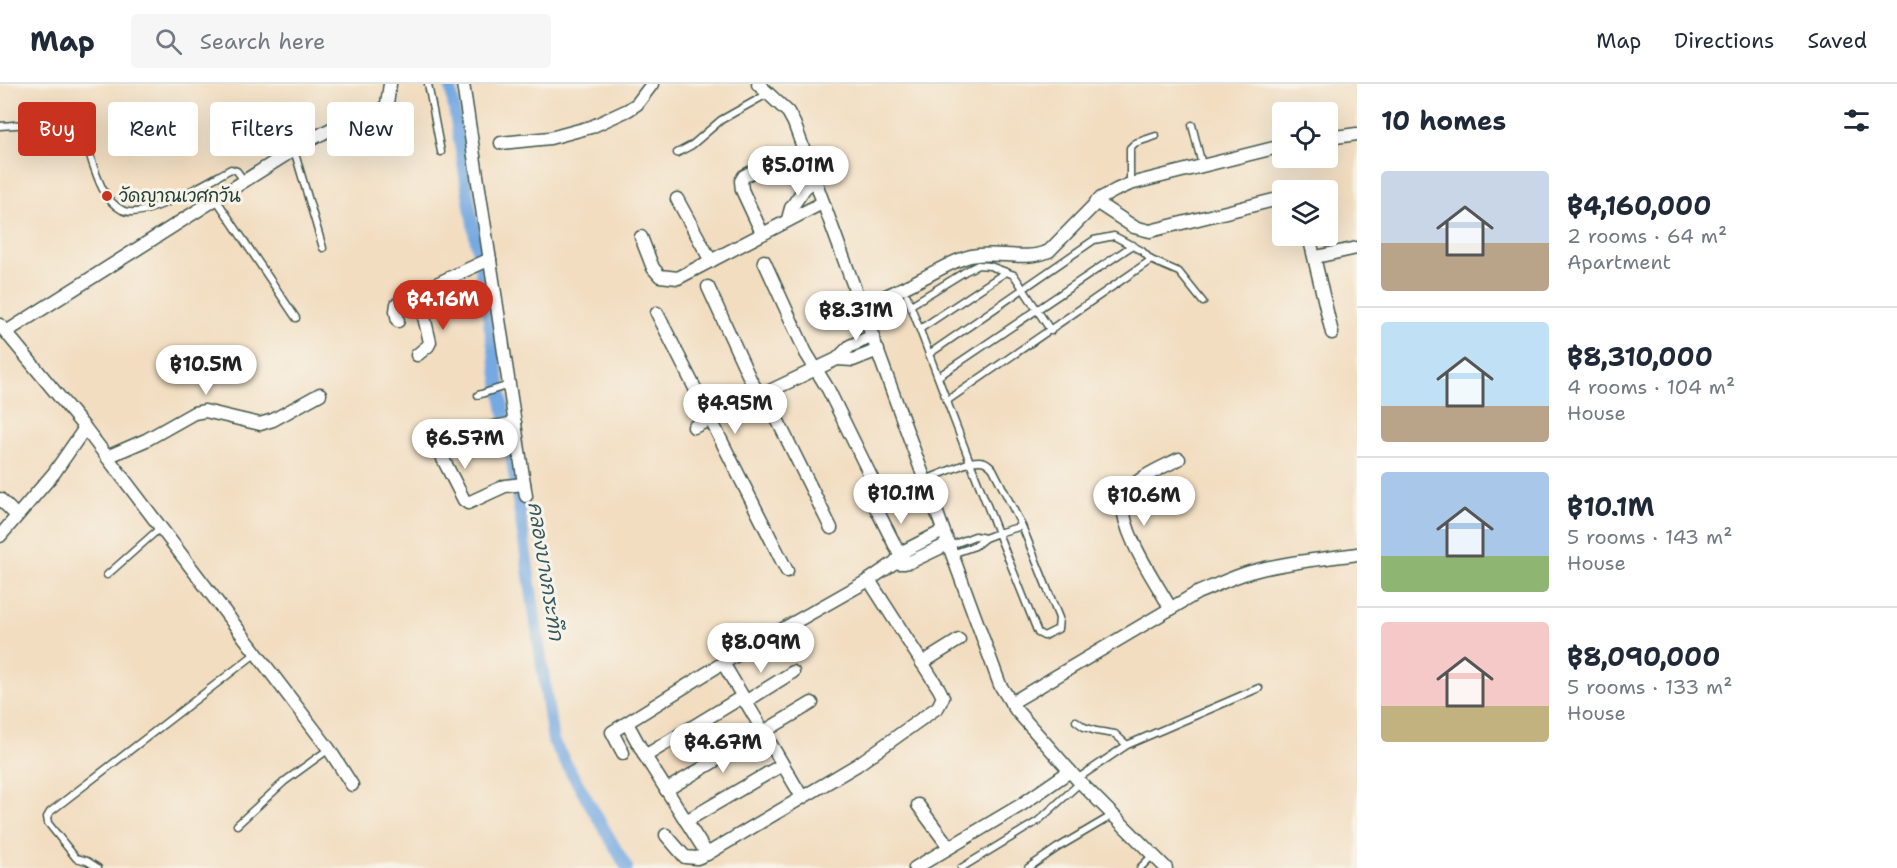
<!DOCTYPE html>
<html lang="en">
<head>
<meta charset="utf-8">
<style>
	:root { --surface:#fff; --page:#f6f6f7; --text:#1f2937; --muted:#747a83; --line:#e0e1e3; --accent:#c8321e }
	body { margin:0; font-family:"Shantell Sans","Playpen Sans Thai",sans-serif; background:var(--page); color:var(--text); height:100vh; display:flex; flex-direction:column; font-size:22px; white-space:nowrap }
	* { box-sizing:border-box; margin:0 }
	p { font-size:20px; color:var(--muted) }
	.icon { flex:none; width:33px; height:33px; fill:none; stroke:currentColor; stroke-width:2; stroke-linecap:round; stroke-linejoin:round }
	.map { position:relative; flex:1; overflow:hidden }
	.drawer { display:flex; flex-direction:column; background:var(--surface); width:540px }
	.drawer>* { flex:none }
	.guide { position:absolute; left:18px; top:18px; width:570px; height:54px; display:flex; gap:12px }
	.tools { position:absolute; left:1272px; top:18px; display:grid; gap:12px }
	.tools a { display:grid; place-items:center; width:66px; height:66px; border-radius:6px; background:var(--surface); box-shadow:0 6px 24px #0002; font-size:30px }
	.price { position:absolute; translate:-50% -51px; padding:0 14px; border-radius:21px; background:#fff; color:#222; font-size:20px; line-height:39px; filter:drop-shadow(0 2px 3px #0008) }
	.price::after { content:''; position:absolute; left:50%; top:36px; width:18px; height:14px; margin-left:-9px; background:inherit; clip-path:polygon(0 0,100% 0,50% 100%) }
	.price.on { background:var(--accent); color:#fff }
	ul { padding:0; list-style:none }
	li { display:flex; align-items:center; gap:18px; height:150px; padding:0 24px }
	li+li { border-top:2px solid var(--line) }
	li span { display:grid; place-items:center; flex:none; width:168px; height:120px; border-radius:6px; color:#555 }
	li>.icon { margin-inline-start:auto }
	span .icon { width:72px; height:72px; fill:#fffc; stroke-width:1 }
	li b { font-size:26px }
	h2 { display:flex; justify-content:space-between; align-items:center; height:72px; padding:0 24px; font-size:26px }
	.pill { padding:0 21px; border-radius:6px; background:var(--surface); box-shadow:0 6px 24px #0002; font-size:21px; line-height:54px }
	.pill.on { background:var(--accent); color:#fff }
	header { display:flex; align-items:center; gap:36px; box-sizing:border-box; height:84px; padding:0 30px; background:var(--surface); border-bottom:2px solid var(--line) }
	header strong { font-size:28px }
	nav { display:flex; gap:33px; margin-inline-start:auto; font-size:21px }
	.search { width:420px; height:54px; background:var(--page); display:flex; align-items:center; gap:15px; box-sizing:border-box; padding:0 21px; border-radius:6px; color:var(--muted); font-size:22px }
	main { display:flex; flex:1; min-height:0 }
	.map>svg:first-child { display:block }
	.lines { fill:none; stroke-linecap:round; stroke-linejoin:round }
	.canal { stroke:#74a9e1; stroke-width:12 }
	.service-casing { stroke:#3f5549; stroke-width:9 }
	.minor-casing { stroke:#3f5549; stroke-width:15 }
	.service { stroke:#fff; stroke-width:6 }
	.minor { stroke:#fff; stroke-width:12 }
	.poi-dot { fill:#c8321e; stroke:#f7f3e8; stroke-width:2 }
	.labels { text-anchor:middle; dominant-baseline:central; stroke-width:6; stroke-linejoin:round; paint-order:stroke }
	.poi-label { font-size:18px; fill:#1f3d34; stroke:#f7f3e8; text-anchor:start }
	.water-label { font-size:20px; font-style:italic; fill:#34585f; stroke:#f7f3e8 }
</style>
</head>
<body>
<header>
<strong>Map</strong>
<div class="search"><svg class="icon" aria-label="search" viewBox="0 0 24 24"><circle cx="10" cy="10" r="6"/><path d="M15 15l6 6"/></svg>Search here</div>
<nav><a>Map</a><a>Directions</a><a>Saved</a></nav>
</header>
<main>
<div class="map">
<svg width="1357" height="784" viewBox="0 0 1357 784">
	<rect width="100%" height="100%" fill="#f7f3e8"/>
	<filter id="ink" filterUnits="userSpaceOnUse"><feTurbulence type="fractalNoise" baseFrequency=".0167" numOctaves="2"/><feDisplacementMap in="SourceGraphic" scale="12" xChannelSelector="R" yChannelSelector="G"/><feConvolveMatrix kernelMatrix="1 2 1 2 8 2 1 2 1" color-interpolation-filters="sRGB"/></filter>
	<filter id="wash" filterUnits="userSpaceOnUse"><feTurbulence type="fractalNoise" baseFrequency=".008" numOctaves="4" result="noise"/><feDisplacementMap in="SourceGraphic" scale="24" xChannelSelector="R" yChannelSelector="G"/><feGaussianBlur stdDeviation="1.35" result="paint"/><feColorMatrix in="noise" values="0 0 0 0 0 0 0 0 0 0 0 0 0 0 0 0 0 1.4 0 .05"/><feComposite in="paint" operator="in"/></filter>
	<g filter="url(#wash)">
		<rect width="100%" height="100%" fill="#f2ddc0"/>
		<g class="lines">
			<polyline class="canal" points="450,0 516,402 553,657 627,784"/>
		</g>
	</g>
	<g filter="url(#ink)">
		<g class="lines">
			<g class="service-casing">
				<g id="service">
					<polyline points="428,0 441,68"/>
					<polyline points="1192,41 1202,81"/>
					<path d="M 0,42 C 16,41 66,36 77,44 C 89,52 88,68 93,81 C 99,98 105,117 122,126 C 143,138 210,96 231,85 L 237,87 L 244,97"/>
					<polyline points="294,66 323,164"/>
					<polyline points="677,69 692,61 721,36 769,9"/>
					<polyline points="1130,100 1130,64 1135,59 1156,52"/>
					<polyline points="216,115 296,234"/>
					<polyline points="907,212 970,378 925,396"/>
					<polyline points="911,221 966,187 978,181 990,182 1014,191 1051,247"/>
					<polyline points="920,245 1006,188"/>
					<polyline points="929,270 1094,156 1114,152 1142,167 1151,176"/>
					<polyline points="939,292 1133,161"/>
					<polyline points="478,311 509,301"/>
					<polyline points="948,316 1151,176 1179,188 1203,218"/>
					<polyline points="949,462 975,452 985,454"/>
					<path d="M 952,470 L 975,462 L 985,454 L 998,449 L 970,378 C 981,376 986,376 993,385 L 1022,442 L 1059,534 L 1058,545 L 1044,552 L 1038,549 L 998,449 L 1022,442"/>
					<polyline points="107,491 160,444"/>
					<polyline points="1076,637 1084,643 1096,647 1115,650 1127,661"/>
					<polyline points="1077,695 1127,661 1259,604"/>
					<polyline points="237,741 285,697 329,665"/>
					<polyline points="98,784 87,777 76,774 48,739 47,733 50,728 255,570"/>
					<polyline points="961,784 1038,737 1081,698"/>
					<polyline points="1028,784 1057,764 1113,731"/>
					<polyline points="1140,784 1153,771"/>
				</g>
			</g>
			<g class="minor-casing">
				<g id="minor">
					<polyline points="463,0 526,412"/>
					<polyline points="758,0 788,28 794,39 1000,601 1016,626 1077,695 1166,784"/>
					<polyline points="1328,54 1357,50"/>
					<polyline points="501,59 550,54 591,43 628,26 637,20 652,0"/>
					<polyline points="677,115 711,177"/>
					<polyline points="1096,118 1134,143 1150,147 1282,114"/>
					<polyline points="788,135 791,124 813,92"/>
					<polyline points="762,149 742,106 741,97 744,92 776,76"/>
					<polyline points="1309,152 1332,249"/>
					<polyline points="641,153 653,184 660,192 678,194 822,119"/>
					<polyline points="1316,173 1357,164"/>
					<polyline points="764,177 806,269 828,305 879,409"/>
					<polyline points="708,203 751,297 760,311"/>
					<path d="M 862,223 C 882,214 902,205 921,195 C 937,187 954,176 971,172 C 997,166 1024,178 1049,167 L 1101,114 L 1116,106 L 1130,100 L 1282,62"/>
					<polyline points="657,229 787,487"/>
					<polyline points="398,237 396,227 397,220 402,216 490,175"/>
					<polyline points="0,241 85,344 329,665 352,701"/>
					<polyline points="6,248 306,58 333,44 378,31 387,20 390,0"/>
					<polyline points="417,271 428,262 430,258 418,208"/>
					<polyline points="837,275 853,276 878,266"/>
					<polyline points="764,309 831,444"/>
					<polyline points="515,339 473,347 443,368 443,375 464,416 468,419 505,402 524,400"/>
					<polyline points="694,343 837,275 850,262 873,252"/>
					<polyline points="107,373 146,356 194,329 205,327 260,340 273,336 320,310"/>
					<polyline points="0,415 17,432"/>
					<polyline points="876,424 904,479"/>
					<polyline points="0,452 54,389 85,344"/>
					<polyline points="899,479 910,478 948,460"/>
					<path d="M 1171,525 C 1153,493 1122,451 1122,414 C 1135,394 1159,385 1179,375"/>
					<polyline points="723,579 802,713"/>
					<polyline points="922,579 959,556"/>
					<polyline points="745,618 793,588"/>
					<path d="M 1011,619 L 1197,509 C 1215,502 1232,493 1250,488 C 1285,478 1322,475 1357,470"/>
					<polyline points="627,639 645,672 707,770 857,681 938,623 943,613 939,605 869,496"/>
					<polyline points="623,669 612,648 723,579 869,496 894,479 906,466 943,447"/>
					<polyline points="645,672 742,613"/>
					<polyline points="666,706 812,619"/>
					<polyline points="918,721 949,763"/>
					<polyline points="686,737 782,681"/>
					<polyline points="666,751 685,773 697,774 707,770"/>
					<polyline points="915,784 1021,721 1070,687"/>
				</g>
			</g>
			<use href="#service" class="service"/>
			<use href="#minor" class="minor"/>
		</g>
	</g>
	<circle class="poi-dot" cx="107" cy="112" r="6"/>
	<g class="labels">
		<g class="poi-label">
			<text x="119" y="112">วัดญาณเวศกวัน</text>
		</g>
		<g class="water-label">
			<text transform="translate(546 487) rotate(81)">คลองบางกระทึก</text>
		</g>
	</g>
</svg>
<div class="tools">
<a><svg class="icon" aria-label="locate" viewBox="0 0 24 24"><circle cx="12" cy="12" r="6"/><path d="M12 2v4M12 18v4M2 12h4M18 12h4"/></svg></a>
<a><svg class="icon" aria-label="layers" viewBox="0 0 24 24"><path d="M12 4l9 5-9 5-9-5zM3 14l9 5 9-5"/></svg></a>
</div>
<b class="price" style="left:798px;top:113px">฿5.01M</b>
<b class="price on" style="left:443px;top:247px">฿4.16M</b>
<b class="price" style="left:856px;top:258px">฿8.31M</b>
<b class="price" style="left:206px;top:312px">฿10.5M</b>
<b class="price" style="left:735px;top:351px">฿4.95M</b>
<b class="price" style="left:465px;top:386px">฿6.57M</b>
<b class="price" style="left:901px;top:441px">฿10.1M</b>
<b class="price" style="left:1144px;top:443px">฿10.6M</b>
<b class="price" style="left:761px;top:590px">฿8.09M</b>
<b class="price" style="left:723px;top:690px">฿4.67M</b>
<div class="guide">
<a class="pill on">Buy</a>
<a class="pill">Rent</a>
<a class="pill">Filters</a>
<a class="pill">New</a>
</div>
</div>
<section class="drawer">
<h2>10 homes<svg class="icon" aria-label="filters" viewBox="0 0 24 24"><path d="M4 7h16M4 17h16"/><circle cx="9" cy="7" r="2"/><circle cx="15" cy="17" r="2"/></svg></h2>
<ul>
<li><span style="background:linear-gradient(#c9d6e8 60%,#b9a48a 0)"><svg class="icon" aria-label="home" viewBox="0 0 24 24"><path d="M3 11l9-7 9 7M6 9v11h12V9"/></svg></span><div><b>฿4,160,000</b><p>2 rooms · 64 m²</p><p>Apartment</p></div></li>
<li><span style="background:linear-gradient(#bfe0f5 70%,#b9a48a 0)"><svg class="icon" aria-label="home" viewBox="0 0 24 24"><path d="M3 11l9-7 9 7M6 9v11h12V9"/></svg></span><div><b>฿8,310,000</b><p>4 rooms · 104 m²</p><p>House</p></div></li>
<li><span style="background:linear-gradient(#a9c7e8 70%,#8fb573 0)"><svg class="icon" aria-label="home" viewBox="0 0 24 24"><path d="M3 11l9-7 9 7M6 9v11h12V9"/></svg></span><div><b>฿10.1M</b><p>5 rooms · 143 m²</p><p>House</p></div></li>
<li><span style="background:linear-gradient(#f6c9c9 70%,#c2b280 0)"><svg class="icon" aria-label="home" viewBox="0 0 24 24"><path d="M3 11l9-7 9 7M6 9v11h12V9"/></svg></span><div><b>฿8,090,000</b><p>5 rooms · 133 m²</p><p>House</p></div></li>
</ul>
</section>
</main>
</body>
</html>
